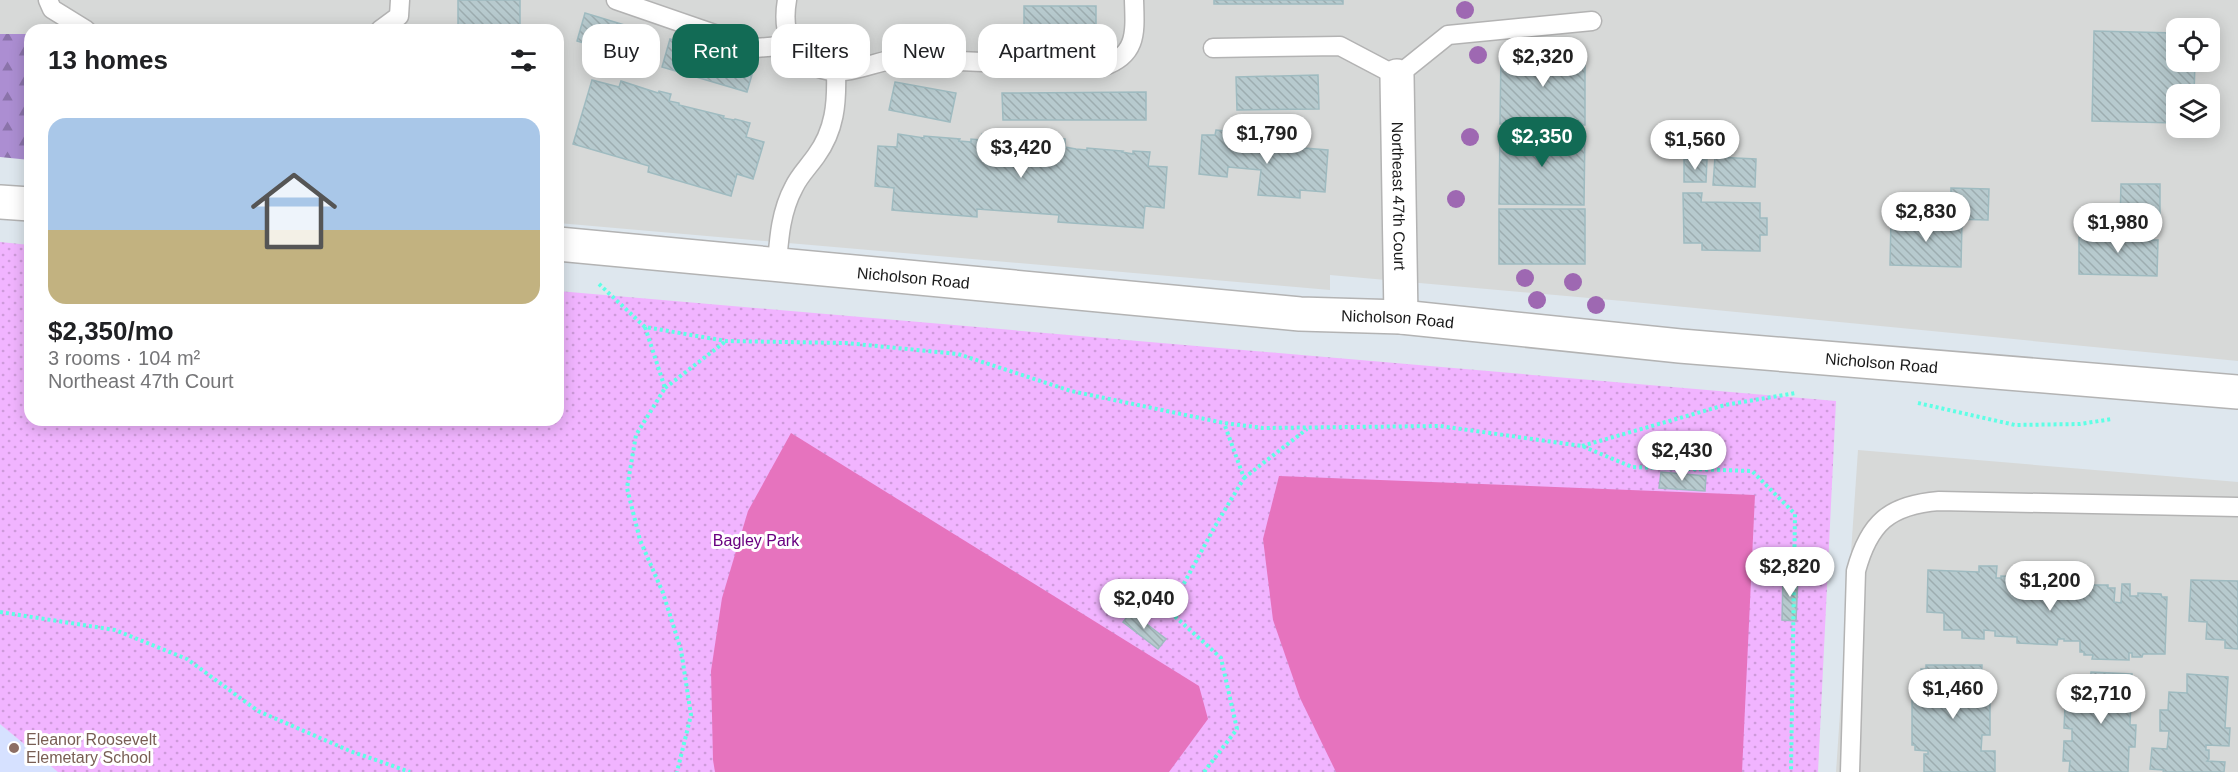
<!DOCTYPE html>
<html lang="en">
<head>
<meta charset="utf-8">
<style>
	:root { --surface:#fff; --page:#f2f2f2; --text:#202124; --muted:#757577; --line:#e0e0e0; --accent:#126b55 }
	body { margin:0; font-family:Helvetica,sans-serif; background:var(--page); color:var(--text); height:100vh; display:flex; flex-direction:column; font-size:22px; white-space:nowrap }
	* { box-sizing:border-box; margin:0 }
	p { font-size:20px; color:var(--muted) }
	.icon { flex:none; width:33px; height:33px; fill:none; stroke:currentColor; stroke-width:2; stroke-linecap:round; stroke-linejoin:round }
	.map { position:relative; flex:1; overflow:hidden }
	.sheet { position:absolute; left:24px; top:24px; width:540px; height:402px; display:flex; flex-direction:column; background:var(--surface); border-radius:18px; box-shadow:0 3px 15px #0003 }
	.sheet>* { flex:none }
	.hud { position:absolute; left:582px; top:24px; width:570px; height:54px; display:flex; gap:12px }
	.buttons { position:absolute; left:2166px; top:18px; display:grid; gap:12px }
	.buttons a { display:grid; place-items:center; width:54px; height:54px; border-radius:12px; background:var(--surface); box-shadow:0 3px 15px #0003; font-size:30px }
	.price { position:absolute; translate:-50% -51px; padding:0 14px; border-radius:21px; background:#fff; color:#222; font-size:20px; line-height:39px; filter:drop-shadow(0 2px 3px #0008) }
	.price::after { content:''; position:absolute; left:50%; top:36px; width:18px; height:14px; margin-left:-9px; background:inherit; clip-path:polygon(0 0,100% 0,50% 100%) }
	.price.selected { background:var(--accent); color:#fff }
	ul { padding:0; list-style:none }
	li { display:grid; align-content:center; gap:12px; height:318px; padding:0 24px }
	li+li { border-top:2px solid var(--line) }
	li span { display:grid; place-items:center; height:186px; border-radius:18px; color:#555 }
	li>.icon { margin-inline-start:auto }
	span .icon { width:108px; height:108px; fill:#fffc; stroke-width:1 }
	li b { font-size:26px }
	h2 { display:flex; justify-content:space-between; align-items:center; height:72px; padding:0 24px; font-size:26px }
	.tag { padding:0 21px; border-radius:18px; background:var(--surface); box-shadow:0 3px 15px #0003; font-size:21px; line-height:54px }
	.tag.selected { background:var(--accent); color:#fff }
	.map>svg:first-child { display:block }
	.residential { fill:#d7d9d8; fill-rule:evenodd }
	.education { fill:#d6e1ff }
	.forest { fill:url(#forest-firs) }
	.park { fill:url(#park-dots) }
	.pitch { fill:#e673be }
	.building { fill:url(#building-back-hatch); stroke:#9fbbc0; stroke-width:1.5 }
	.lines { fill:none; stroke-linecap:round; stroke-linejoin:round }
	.service-casing { stroke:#b3b3b3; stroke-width:21 }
	.minor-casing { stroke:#b3b3b3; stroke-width:36 }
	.path { stroke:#5effe5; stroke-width:4; stroke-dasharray:3 3; stroke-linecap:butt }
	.service { stroke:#fff; stroke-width:18 }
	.minor { stroke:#fff; stroke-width:33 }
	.tree { fill:#9e68b2 }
	.education-dot { fill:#8d6e63; stroke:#fff; stroke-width:2 }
	.labels { text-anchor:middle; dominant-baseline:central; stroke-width:6; stroke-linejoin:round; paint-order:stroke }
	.street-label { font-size:16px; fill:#1a1a1a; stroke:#fff }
	.park-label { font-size:16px; fill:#690080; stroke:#fff }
	.education-label { font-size:16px; fill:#785e54; stroke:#fff; text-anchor:start }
</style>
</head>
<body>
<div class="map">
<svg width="2238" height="772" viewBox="0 0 2238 772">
	<defs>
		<pattern id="forest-firs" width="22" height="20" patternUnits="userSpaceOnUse" patternTransform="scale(1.5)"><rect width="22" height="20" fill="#ac8ed2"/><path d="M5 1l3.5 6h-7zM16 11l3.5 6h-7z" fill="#8b73aa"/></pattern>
		<pattern id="park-dots" width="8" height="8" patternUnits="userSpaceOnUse" patternTransform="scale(1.5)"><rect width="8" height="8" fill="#f1b4ff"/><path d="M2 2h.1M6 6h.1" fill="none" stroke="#ce9ada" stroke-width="1.8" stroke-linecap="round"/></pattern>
		<pattern id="building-back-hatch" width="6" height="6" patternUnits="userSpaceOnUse" patternTransform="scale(1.5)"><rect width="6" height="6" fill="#b7cace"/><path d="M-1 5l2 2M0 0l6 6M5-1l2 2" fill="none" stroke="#9dadb0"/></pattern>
	</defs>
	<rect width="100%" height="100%" fill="#dee7ee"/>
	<g class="residential">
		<path d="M 0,0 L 2238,0 L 2238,361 L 1623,301 L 1330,275 L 1330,290 L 558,223 L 558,30 L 30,30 L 30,34 L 0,34 ZM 2176,28 L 2210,28 L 2210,62 L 2176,62 ZM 2176,94 L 2210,94 L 2210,128 L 2176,128 Z"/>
		<polygon points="1858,450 2238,482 2238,772 1836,772"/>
	</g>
	<polygon class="education" points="0,724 58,772 0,772"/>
	<polygon class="forest" points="0,34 30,34 30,160 0,157"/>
	<polygon class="park" points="0,242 30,245 30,420 558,420 558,291 1836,401 1818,772 58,772 0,724"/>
	<g class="pitch">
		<polygon points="791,433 1199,686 1208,719 1169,772 715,772 713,760 711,671 722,598 748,511"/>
		<polygon points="1279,476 1755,495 1742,772 1336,772 1300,698 1273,620 1263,539"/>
	</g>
	<g class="building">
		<rect x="458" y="0" width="62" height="28"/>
		<rect x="1214" y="0" width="129" height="4"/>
		<polygon points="1024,6 1096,6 1096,46 1024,45"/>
		<polygon points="585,13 641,30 633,58 577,41"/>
		<polygon points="2094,31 2176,33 2176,62 2195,62 2194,94 2176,94 2176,123 2092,121"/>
		<polygon points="670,39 755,64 747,92 662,67"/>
		<polygon points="1501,52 1585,52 1585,125 1500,124"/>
		<polygon points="1318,75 1319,109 1237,110 1236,77"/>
		<polygon points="592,80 619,87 621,81 658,93 659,91 671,94 669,101 679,103 679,105 724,116 723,118 734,120 735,119 750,123 746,137 764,142 753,179 737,174 731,196 648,172 649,166 573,144"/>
		<polygon points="895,82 956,93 950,122 889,110"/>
		<polygon points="1146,92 1146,120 1003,120 1002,93"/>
		<polygon points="1216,130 1225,131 1225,136 1230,136 1230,142 1328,150 1325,192 1300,190 1300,198 1258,195 1261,170 1228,167 1227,177 1199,174 1202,135 1215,135"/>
		<polygon points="1500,132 1585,132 1584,205 1499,204"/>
		<polygon points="898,134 924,138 924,136 960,139 959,141 971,142 971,139 982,140 982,134 995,135 995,137 1006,138 1007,135 1042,138 1042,139 1053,141 1053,138 1065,139 1065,147 1076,149 1087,150 1087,148 1123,151 1122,152 1133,154 1133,151 1150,152 1148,166 1167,167 1164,208 1145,206 1143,228 1058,222 1059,215 977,209 977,217 892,210 894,188 875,186 878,146 897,147"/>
		<polygon points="1715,157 1756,159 1755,187 1713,185"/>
		<polygon points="1684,159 1707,160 1706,182 1684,182"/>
		<polygon points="2121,184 2160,184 2160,221 2120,220"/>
		<polygon points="1951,188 1989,189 1988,220 1951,219"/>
		<polygon points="1683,193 1702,193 1701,202 1760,203 1760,218 1767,218 1767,235 1760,235 1760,251 1702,250 1702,243 1684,243"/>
		<rect x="1499" y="209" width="86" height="55"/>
		<polygon points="1891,219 1962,221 1961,267 1890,265"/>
		<polygon points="2098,226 2134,227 2133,240 2158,240 2157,276 2079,274 2079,237 2098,238"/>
		<polygon points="1661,472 1706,476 1705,491 1659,488"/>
		<polygon points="1979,566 1997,566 1996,578 2001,578 2001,576 2026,577 2026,580 2031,580 2032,569 2040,569 2040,588 2049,588 2049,574 2055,574 2055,571 2078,572 2078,574 2083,575 2083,587 2086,587 2086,585 2108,585 2108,588 2115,588 2114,602 2121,603 2122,584 2130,584 2130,596 2138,596 2138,593 2161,594 2162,597 2167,597 2165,654 2143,654 2142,657 2132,657 2132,653 2129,653 2129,660 2092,659 2093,655 2084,655 2084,652 2080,652 2080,641 2064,641 2064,639 2058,639 2057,645 2017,643 2017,637 1995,636 1995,631 1984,630 1984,639 1962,638 1962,630 1944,630 1944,613 1927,612 1928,570 1979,572"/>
		<polygon points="1783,576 1798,576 1796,621 1782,620"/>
		<polygon points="2191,580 2238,581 2238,649 2225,648 2225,640 2206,639 2207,622 2189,621"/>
		<polygon points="1131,612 1166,639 1158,649 1123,622"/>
		<polygon points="1926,665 1982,665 1981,688 1985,688 1985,699 1990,699 1990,735 1982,735 1981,751 1995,751 1995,772 1924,772 1924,754 1928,754 1928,751 1915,750 1915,745 1912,745 1912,700 1923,700 1923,693 1921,693 1921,669 1926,669"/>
		<polygon points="2091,672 2132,674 2130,725 2136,725 2135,747 2129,747 2128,772 2069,772 2070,761 2063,761 2064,741 2072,741 2072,729 2064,728 2065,707 2072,707 2073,688 2090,689"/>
		<polygon points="2187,674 2228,677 2225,728 2230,728 2229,746 2206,745 2206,750 2209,750 2209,759 2207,761 2225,762 2224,772 2163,772 2164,770 2150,769 2152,748 2167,749 2169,731 2160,731 2160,710 2168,710 2169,692 2187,693"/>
	</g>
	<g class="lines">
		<g class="service-casing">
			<g id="service">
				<polyline points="48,0 52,9 86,30"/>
				<polyline points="616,0 755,48 791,45"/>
				<path d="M 787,0 C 782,28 789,58 819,68 C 844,78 870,63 895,59 C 915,55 939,60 959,61 C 1007,63 1055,65 1102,67 C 1138,55 1135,32 1134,0"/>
				<polyline points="380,30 399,16 400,0"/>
				<polyline points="1213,48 1340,46 1397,76 1448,35 1592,21"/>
				<path d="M 777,264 C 779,237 781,211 794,187 C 799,176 809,166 816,156 C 835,130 837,103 836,72"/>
				<path d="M 1850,772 L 1856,571 C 1869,523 1889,505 1939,501 L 2238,507"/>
			</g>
		</g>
		<g class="minor-casing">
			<g id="minor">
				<path id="s1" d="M 1397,76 L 1401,317"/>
				<polyline points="0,202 30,204"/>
				<path id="s2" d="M 558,244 L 1300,314 L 1401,317 L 1680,346 L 2238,392"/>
			</g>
		</g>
		<g class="path">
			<polyline points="599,284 645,327 726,341 846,343 958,354 1071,391 1224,423 1263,428 1440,426 1582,446 1632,467 1752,471 1795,514 1791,772"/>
			<polyline points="645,327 665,388 636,435 627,488 640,540 663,593 681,650 691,715 677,772"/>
			<polyline points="665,388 726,341"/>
			<polyline points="1918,403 2015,425 2080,424 2112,419"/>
			<polyline points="1582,446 1725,405 1796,393"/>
			<polyline points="1244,478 1307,429"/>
			<polyline points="0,612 115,630 187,659 258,711 350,751 410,772"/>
			<polyline points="1204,772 1237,729 1221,658 1169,611 1214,528 1244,478 1224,423"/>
		</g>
		<use href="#service" class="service"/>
		<use href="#minor" class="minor"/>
	</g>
	<g class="tree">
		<circle cx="1465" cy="10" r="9"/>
		<circle cx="1478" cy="55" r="9"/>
		<circle cx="1470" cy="137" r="9"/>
		<circle cx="1456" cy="199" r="9"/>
		<circle cx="1525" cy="278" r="9"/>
		<circle cx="1573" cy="282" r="9"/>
		<circle cx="1537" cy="300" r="9"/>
		<circle cx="1596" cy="305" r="9"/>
	</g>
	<circle class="education-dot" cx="14" cy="748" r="6"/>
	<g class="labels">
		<g class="street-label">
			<text stroke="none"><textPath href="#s1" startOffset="120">Northeast 47th Court</textPath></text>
			<text stroke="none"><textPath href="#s2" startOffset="357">Nicholson Road</textPath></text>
			<text stroke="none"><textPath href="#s2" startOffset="843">Nicholson Road</textPath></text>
			<text stroke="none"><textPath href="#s2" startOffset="1329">Nicholson Road</textPath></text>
		</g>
		<g class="park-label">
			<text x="756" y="540">Bagley Park</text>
		</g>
		<g class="education-label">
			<text x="26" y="739">Eleanor Roosevelt<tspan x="26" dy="18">Elemetary School</tspan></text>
		</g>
	</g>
</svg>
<div class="buttons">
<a><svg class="icon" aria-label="locate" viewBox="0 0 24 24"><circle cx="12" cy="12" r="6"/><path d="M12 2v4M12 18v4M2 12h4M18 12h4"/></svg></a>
<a><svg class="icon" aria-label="layers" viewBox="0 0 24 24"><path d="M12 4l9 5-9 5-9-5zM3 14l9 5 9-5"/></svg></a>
</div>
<b class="price" style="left:1543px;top:88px">$2,320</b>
<b class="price" style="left:1267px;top:165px">$1,790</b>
<b class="price selected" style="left:1542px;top:168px">$2,350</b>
<b class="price" style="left:1695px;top:171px">$1,560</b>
<b class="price" style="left:1021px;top:179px">$3,420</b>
<b class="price" style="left:1926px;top:243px">$2,830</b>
<b class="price" style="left:2118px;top:254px">$1,980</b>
<b class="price" style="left:1682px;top:482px">$2,430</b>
<b class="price" style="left:1790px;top:598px">$2,820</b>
<b class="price" style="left:2050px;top:612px">$1,200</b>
<b class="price" style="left:1144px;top:630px">$2,040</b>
<b class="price" style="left:1953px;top:720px">$1,460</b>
<b class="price" style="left:2101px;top:725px">$2,710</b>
<div class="hud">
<a class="tag">Buy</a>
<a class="tag selected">Rent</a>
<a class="tag">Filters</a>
<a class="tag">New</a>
<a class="tag">Apartment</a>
</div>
<section class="sheet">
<h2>13 homes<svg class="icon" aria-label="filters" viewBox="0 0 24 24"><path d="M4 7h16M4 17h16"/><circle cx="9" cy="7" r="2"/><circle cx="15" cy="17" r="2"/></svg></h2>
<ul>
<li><span style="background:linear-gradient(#a9c7e8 60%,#c2b280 0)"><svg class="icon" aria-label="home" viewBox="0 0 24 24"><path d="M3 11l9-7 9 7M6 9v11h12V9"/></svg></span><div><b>$2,350/mo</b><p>3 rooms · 104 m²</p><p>Northeast 47th Court</p></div></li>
</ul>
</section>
</div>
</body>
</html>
